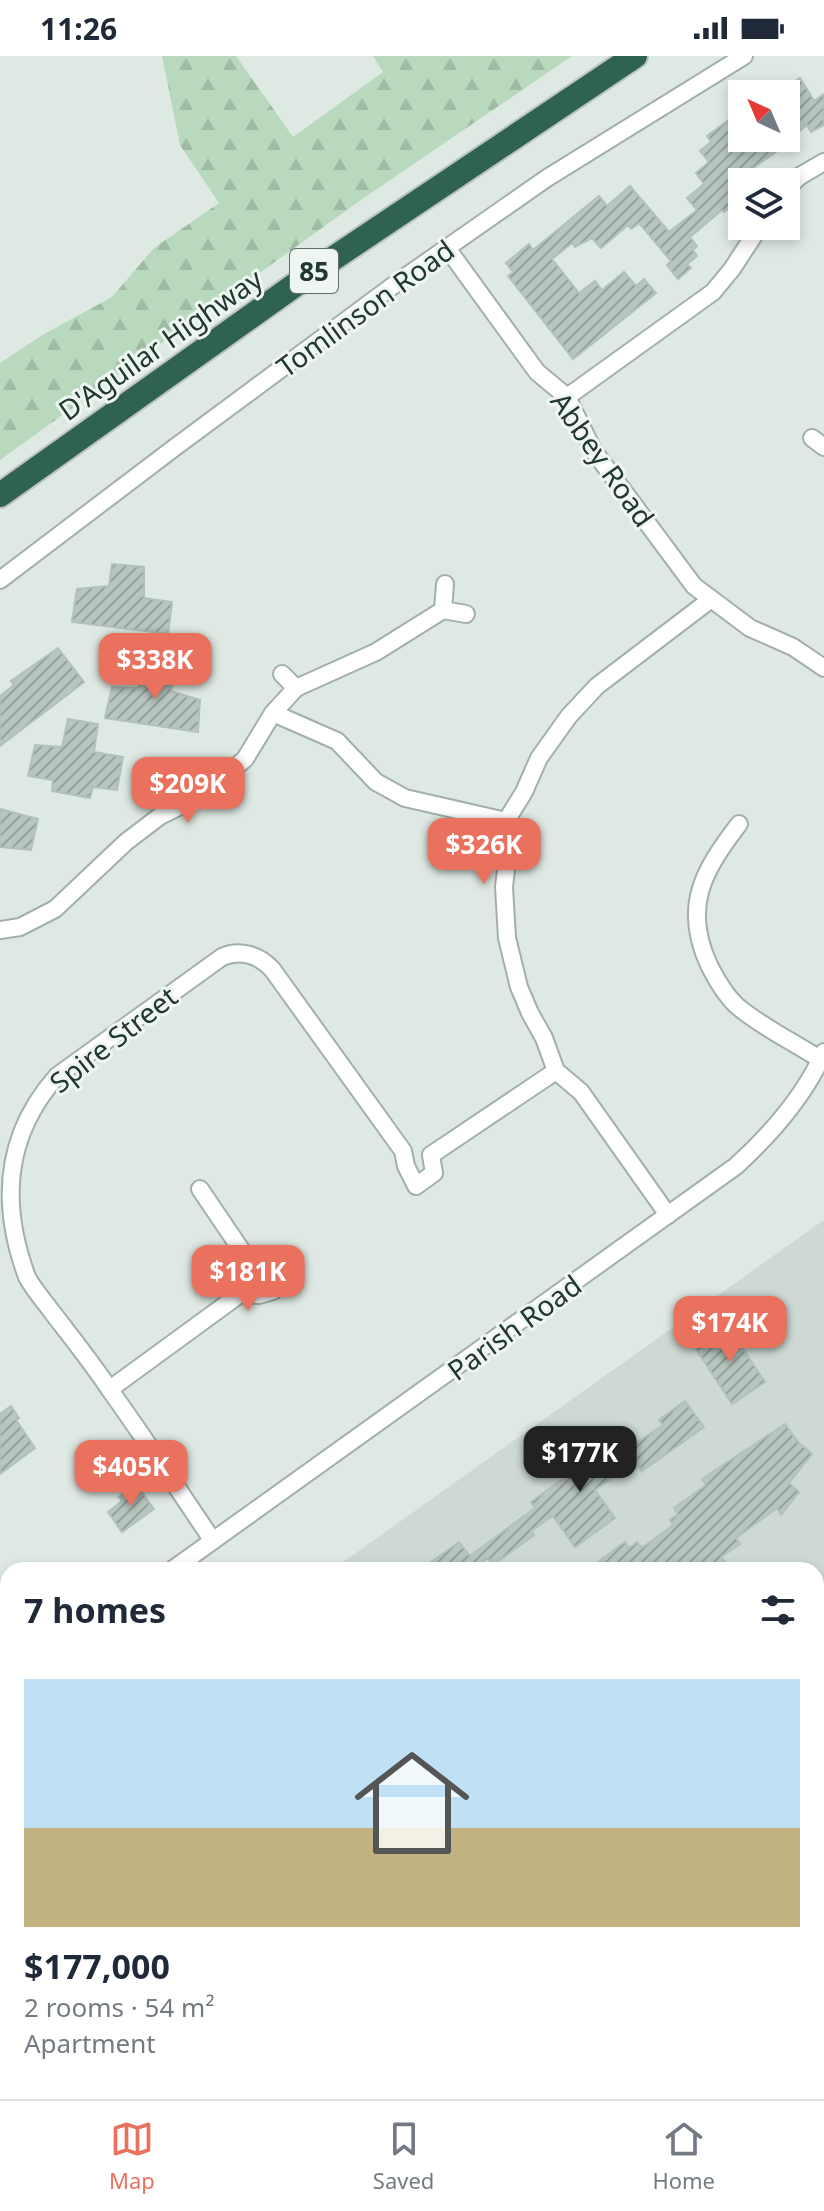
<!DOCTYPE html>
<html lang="en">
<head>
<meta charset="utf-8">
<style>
	:root { --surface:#fff; --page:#f2f2f3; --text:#1f2937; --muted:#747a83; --line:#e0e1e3; --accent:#e9715d }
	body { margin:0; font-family:"Noto Sans",sans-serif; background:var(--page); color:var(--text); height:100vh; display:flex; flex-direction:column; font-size:30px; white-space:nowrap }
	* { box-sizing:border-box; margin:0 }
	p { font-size:26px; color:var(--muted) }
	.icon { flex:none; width:44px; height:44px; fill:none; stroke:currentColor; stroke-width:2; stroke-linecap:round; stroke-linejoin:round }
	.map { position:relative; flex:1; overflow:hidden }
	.drawer { position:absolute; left:0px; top:1506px; width:824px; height:538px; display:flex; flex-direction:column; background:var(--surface); border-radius:24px 24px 0 0; box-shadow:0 4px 12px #0003 }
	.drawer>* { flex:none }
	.needle { width:52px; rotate:316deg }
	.fabs { position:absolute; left:728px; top:24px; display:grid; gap:16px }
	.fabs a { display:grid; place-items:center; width:72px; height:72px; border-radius:0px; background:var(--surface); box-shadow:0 4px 12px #0003; font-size:40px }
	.price { position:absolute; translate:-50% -68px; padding:0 18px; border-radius:16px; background:var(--accent); color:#fff; font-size:26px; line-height:52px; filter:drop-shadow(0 2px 4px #0008) }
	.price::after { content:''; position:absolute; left:50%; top:48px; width:24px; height:18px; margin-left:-12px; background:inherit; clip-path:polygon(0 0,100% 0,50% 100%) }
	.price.active { background:#222; color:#fff }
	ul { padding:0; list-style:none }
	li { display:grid; align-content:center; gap:16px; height:424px; padding:0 24px }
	li span { display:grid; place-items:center; height:248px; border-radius:0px; color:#555 }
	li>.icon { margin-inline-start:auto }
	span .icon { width:144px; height:144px; fill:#fffc; stroke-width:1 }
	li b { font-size:34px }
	h2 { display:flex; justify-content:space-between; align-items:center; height:96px; padding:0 24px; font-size:34px }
	.status { display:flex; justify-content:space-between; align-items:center; height:56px; padding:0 40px; background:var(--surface); direction:ltr }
	.status svg { height:22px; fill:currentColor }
	.menu { display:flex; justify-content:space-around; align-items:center; height:112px; border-top:2px solid var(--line); background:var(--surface); font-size:22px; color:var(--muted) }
	.menu a { display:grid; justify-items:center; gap:4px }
	.menu .active { color:var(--accent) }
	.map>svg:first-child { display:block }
	.built { fill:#cdd9d2 }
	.forest { fill:url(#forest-firs) }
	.park { fill:url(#park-dots) }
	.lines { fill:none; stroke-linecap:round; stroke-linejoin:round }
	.stream { stroke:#89c8cc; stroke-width:5 }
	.building { fill:url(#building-hatch); stroke:#b2c2ba; stroke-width:2 }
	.minor-casing { stroke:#a2b0a9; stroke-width:20 }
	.major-casing { stroke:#bcc3c1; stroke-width:26 }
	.highway-casing { stroke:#bcc3c1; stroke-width:28 }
	.minor { stroke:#fff; stroke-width:16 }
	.major { stroke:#669c89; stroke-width:22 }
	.highway { stroke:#2f6252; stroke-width:24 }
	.labels { text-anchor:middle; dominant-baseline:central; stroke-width:6; stroke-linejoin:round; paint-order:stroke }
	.shield { fill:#eff6f2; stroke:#5f716a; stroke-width:2 }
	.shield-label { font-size:26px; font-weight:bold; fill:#21382f }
	.street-label { font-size:28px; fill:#21382f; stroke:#eff6f2 }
</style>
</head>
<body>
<div class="status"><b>11:26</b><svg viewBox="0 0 49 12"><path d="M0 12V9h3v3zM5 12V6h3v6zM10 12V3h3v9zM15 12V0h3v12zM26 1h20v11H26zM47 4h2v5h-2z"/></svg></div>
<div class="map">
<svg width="824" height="2043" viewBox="0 0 824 2043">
	<defs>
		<pattern id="forest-firs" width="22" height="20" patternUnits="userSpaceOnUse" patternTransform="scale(2)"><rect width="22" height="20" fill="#b8d9be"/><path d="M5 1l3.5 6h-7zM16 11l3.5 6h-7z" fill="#9ebba4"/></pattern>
		<pattern id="park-dots" width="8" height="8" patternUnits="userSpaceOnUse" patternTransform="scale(2)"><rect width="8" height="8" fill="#b8d9be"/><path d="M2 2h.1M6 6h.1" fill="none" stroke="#9ebba4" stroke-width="1.8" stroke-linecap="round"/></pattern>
		<pattern id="building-hatch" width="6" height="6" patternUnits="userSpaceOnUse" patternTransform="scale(2)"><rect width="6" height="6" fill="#b7c6bf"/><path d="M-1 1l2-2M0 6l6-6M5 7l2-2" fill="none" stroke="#94a29c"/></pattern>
	</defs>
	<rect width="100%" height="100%" fill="#dfe9e3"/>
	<g class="built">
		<polygon points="824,1164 824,1660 816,1663 816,1514 332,1514"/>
		<polygon points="0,1582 8,1593 8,1915 0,1918"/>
	</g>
	<polygon class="forest" points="162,0 236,0 293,81 383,16 373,0 572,0 358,146 0,404 0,307 44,278 112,241 154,192 219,147 180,89"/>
	<polygon class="park" points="824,1739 824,1829 816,1830 816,1743"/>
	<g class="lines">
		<g class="stream">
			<polyline points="816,1634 824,1631"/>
			<polyline points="816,1719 824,1716"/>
			<polyline points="0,2041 12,2036"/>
		</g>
	</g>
	<g class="building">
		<polygon points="800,22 814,45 824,38 824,69 811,76 807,69 786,86 786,31"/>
		<polygon points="742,54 742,82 777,82 783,91 726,131 738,145 724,156 722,154 690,181 697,190 693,194 697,200 687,208 691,212 678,223 667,209 671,205 639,167 631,173 628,169 601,192 592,182 575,191 572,187 552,203 579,237 595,225 602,234 624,216 636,230 644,223 656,237 573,303 508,220 513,216 506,207 529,188 533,194 599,140 607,150 630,130 669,176 697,154 687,142 704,128 696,117 709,106 700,95 711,86 707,80"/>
		<polygon points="112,508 144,511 144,542 172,546 168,578 72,566 77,533 109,530"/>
		<polygon points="58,592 84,626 0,690 0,640 14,629 11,625"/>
		<polygon points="146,605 176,610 171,635 200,644 198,676 105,662 112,631 138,632"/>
		<polygon points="68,663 98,668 94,696 123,701 117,734 93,731 90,742 52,735 53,724 28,720 35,689 62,691"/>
		<polygon points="0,753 38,763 31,794 0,791"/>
		<polygon points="727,1268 765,1326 732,1348 694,1290"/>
		<polygon points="685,1345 704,1371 642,1415 639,1410 630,1416 627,1411 595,1434 615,1462 575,1491 553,1460 531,1475 534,1479 493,1509 488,1502 476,1510 479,1514 420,1514 459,1486 470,1500 535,1452 531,1446 617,1384 621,1390 630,1384 633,1389 663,1369 659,1364"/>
		<polygon points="11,1350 19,1362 16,1364 35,1392 0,1418 0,1358"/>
		<polygon points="785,1368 798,1386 812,1398 789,1427 799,1436 781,1459 777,1452 736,1482 740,1488 721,1501 731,1514 674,1514 670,1507 661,1514 587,1514 625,1486 629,1492 637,1486 642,1492 673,1469 670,1464 678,1458 674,1452 706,1429 702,1423"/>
		<polygon points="136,1428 154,1453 122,1476 108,1456 122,1445 119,1441"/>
	</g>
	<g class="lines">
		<g class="minor-casing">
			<g id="minor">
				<polyline points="786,133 800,120 824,106"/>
				<polyline points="447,192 537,316 567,341 593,394 694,530 750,572 793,591 824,612"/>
				<polyline points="567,341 713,236 732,213 760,170"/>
				<polyline points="812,382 824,391"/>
				<polyline points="0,524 174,392 398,226 547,122 744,0"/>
				<polyline points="443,554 466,558"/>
				<polyline points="296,632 376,596 443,554 445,528"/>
				<polyline points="273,657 337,685 376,726 405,742 506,765"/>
				<path d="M 739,768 C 703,815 682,851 709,909 C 717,925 728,944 742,954 C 766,973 795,987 821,1004"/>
				<polyline points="0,874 20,871 55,853 126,786 160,760 204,738 245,703 273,657 296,632 282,618"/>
				<polyline points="668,1159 581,1036 556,1015 544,982 530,957 519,931 507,882 504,831 508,797 506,765 524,736 539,702 569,660 597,630 710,544"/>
				<polyline points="238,1238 259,1239 273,1235 276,1225 274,1215 247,1204"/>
				<polyline points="110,1333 236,1241 248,1220 246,1201 200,1133"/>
				<path d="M 213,1485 C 179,1435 146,1384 110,1334 C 92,1307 72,1282 52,1256 C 44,1245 34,1234 27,1221 C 0,1148 4,1080 57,1020 L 222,901 C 240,893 259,899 272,913 L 403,1095 L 406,1110 L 416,1130 L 434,1117 L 431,1099 L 556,1015"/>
				<path d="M 172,1514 L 736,1110 C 771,1078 804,1041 824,996"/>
				<polyline points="816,1853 824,1854"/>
				<polyline points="0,1961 8,1957"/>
				<polyline points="530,2043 539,2036"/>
			</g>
		</g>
		<g class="major-casing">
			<g id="major">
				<polyline points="0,1542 8,1553"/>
				<polyline points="353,2036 358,2043"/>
			</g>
		</g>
		<g class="highway-casing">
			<polyline id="highway" points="0,439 316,214 635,0"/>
		</g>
		<use href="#minor" class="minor"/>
		<use href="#major" class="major"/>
		<use href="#highway" class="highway"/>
	</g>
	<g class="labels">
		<rect class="shield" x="290" y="193" width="48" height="44" rx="6"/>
		<g class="shield-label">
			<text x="314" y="215">85</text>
		</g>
		<g class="street-label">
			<text transform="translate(365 252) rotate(-36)">Tomlinson Road</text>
			<text transform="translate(160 288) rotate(-35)">D'Aguilar Highway</text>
			<text transform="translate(603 403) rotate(55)">Abbey Road</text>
			<text transform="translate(113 983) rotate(-38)">Spire Street</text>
			<text transform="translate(514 1271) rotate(-36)">Parish Road</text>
		</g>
	</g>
</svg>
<div class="fabs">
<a><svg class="needle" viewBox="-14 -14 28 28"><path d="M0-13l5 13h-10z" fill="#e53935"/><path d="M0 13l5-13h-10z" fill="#747a83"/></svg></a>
<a><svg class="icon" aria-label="layers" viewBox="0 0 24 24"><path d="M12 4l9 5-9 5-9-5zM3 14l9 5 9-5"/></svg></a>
</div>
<b class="price" style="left:155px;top:645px">$338K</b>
<b class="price" style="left:188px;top:769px">$209K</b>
<b class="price" style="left:484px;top:830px">$326K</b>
<b class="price" style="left:248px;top:1257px">$181K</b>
<b class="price" style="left:730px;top:1308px">$174K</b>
<b class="price active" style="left:580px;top:1438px">$177K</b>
<b class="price" style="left:131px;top:1452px">$405K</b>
<section class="drawer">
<h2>7 homes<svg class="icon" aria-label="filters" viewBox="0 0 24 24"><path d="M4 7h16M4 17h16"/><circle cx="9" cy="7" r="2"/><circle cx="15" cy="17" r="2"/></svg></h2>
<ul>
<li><span style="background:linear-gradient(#bfe0f5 60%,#c2b280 0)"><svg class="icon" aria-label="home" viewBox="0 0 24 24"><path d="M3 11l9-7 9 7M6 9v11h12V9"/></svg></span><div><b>$177,000</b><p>2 rooms · 54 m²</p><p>Apartment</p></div></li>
</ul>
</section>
</div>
<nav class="menu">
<a class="active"><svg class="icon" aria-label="map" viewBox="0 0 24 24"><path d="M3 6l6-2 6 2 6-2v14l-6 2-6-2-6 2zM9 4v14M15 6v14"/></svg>Map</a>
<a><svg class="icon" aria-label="saved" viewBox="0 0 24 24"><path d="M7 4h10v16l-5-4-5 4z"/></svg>Saved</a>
<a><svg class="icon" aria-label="home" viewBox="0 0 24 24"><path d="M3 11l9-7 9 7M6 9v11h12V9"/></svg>Home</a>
</nav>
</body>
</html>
